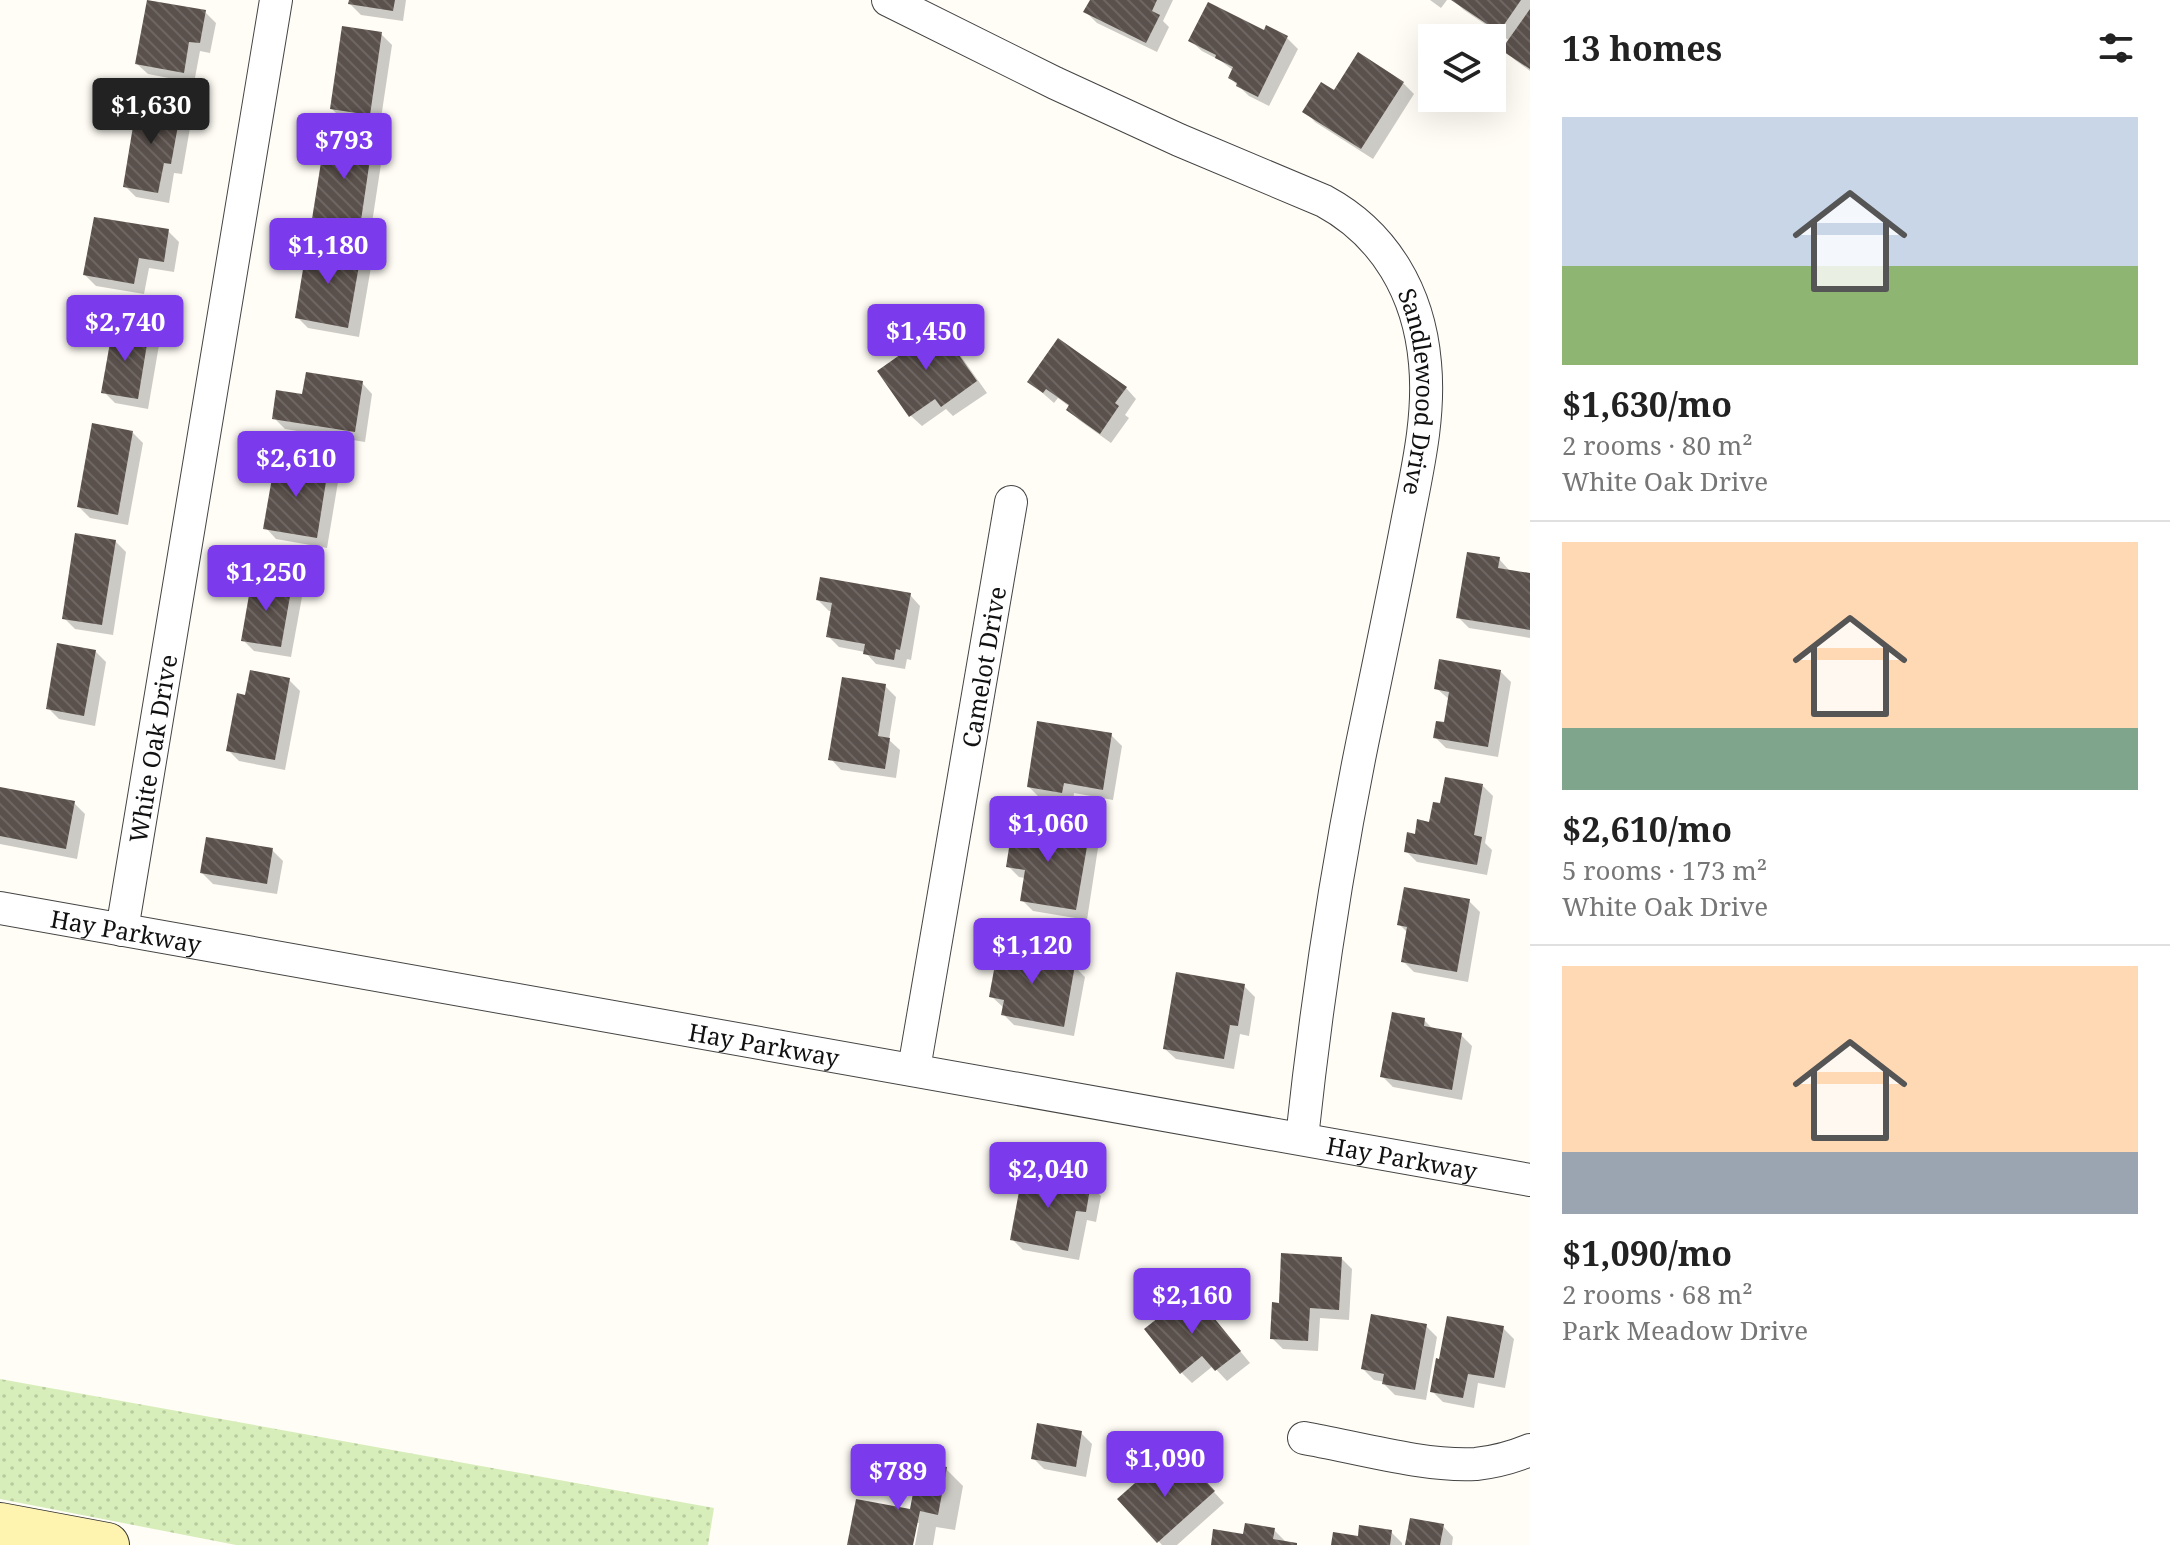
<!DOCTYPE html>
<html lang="en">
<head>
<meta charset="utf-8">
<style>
	:root { --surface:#fff; --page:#f2f2f2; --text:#222; --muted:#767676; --line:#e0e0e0; --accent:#7c3aed }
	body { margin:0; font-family:"Noto Serif",serif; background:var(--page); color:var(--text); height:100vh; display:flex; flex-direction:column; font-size:30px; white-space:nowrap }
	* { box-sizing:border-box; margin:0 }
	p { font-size:26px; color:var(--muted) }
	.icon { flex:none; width:44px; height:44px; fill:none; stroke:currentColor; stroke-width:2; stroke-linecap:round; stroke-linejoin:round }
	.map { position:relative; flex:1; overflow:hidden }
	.side { display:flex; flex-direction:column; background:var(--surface); width:640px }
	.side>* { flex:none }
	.controls { position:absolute; left:1418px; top:24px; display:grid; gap:16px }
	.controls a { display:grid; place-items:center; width:88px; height:88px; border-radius:0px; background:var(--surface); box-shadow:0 8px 32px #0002; font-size:40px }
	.price { position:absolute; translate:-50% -68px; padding:0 18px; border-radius:8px; background:var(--accent); color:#fff; font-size:26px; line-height:52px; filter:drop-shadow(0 2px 4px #0008) }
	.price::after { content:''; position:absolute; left:50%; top:48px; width:24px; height:18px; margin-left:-12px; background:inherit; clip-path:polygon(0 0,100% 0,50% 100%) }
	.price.selected { background:#222; color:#fff }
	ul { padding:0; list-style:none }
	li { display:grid; align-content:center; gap:16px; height:424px; padding:0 32px }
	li+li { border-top:2px solid var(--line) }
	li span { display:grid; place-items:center; height:248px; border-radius:0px; color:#555 }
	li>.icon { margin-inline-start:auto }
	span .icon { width:144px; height:144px; fill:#fffc; stroke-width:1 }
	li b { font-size:34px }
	h2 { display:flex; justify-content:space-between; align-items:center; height:96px; padding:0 32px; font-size:34px }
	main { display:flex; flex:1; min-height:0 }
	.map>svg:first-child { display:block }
	.grass { fill:url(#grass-dots) }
	.shadow { fill:#0003 }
	.building { fill:url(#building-back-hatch) }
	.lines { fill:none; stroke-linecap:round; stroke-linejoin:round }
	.street-casing { stroke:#444; stroke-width:34 }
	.secondary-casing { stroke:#333; stroke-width:46 }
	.street { stroke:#fff; stroke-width:32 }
	.secondary { stroke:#fff3b0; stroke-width:44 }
	.labels { text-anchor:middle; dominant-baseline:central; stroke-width:8; stroke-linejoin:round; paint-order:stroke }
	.street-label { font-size:24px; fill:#111; stroke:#fff }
</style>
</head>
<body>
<main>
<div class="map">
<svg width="1530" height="1545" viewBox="0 0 1530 1545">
	<defs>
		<pattern id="grass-dots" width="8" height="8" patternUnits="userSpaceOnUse" patternTransform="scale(2)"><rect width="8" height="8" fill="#d7eeba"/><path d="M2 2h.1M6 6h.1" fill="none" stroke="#b8cb9f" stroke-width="1.8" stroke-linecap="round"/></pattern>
		<pattern id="building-back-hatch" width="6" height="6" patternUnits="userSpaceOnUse" patternTransform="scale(2)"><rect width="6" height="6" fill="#5b514c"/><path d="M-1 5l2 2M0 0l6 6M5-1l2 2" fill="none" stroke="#6e6662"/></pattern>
	</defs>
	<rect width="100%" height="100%" fill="#fffdf5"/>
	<polygon class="grass" points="0,1379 714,1508 708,1545 236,1545 0,1499"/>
	<g class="shadow">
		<polygon points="351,0 406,0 403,21 361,15 350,4"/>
		<polygon points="1092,0 1173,0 1163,21 1169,27 1157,52 1097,23 1086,12"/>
		<polygon points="1430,0 1447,0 1441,8"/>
		<polygon points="1453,0 1530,0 1530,71 1515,60 1504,50 1510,41 1464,10"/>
		<polygon points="205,12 216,23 210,53 200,51 194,83 148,74 137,64"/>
		<polygon points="1267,28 1287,38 1298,49 1269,106 1249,96 1230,78 1234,71 1221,61 1202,51 1191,41 1265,32"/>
		<polygon points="381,34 392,45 380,125 343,120 332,109"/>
		<polygon points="1403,83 1414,94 1373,159 1315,122 1305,111 1334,93"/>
		<polygon points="180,111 191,122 182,174 174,173 169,203 136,197 125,186"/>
		<polygon points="372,141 383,151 370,236 325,229 314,219 333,160"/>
		<polygon points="168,231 179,242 174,272 149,268 144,294 96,286 85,275"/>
		<polygon points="360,256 371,267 359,337 308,328 297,317"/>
		<polygon points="910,329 922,342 940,330 950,341 987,393 953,416 946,409 922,426 911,416"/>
		<polygon points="148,334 159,345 148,409 115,403 104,392"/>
		<polygon points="1030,382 1126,388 1136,399 1125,415 1129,418 1111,443 1079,420 1068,409 1070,407 1058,398 1054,403"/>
		<polygon points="362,383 372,394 365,442 285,429 274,418 304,396"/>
		<polygon points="132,432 143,443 128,525 90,518 79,507"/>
		<polygon points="327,471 338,482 327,548 276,539 266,528"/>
		<polygon points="115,541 126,552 113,635 75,629 64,618"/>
		<polygon points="1499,559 1509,570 1530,575 1530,638 1469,628 1458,617"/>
		<polygon points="291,587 302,597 291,657 254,651 243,640"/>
		<polygon points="910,595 920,606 911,660 907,659 905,669 876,664 865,652 839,647 828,636 832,611 829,611 818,600"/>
		<polygon points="95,651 106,662 95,726 59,719 48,708"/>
		<polygon points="1500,671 1511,682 1498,757 1446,748 1435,737 1445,724 1450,700 1436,688"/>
		<polygon points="289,680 300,691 285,770 239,761 228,750 247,697"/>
		<polygon points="885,686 896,697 889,740 900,750 896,778 841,770 831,759"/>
		<polygon points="1111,735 1122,746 1113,800 1074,793 1073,803 1040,798 1029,787"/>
		<polygon points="1482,785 1493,796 1485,843 1492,850 1487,875 1417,862 1406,851 1416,836 1431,824 1441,806"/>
		<polygon points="0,789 74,803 85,814 77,859 0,844"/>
		<polygon points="1088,837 1098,848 1087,920 1033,911 1022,900 1025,878 1019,877 1008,866"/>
		<polygon points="272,850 283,861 277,894 213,884 202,873"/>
		<polygon points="1469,901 1480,912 1468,982 1414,972 1403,961 1408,933 1399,924"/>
		<polygon points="1032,950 1042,960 1074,966 1085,977 1074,1036 1014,1025 1003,1014 1004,1008 991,996"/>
		<polygon points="1244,986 1255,997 1249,1036 1240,1034 1234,1069 1176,1059 1165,1049"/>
		<polygon points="1424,1020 1434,1030 1461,1035 1472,1046 1462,1100 1393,1087 1382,1076"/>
		<polygon points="1090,1185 1101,1196 1096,1222 1087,1220 1079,1260 1023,1250 1012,1239"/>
		<polygon points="1341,1258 1352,1269 1349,1320 1320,1318 1318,1351 1283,1349 1272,1338 1280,1305"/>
		<polygon points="1192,1293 1250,1363 1227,1381 1213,1366 1192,1383 1182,1373"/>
		<polygon points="1426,1326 1437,1337 1426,1400 1395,1395 1384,1384 1385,1382 1374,1380 1363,1369"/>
		<polygon points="1503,1328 1514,1339 1505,1388 1478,1383 1474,1408 1443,1402 1432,1391"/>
		<polygon points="1081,1433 1092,1444 1086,1477 1044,1469 1033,1458"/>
		<polygon points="946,1469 963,1486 955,1530 936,1527 933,1545 915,1545 919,1523 915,1523 911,1545 849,1545 911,1512"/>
		<polygon points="1204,1481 1224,1503 1177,1545 1162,1545 1120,1499 1179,1482"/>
		<polygon points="1443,1526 1453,1537 1452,1545 1409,1545"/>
		<polygon points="1274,1530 1285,1541 1294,1545 1213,1545"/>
		<polygon points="1391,1532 1402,1543 1402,1545 1333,1545"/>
	</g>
	<g class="building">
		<polygon points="147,0 206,10 200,43 189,42 184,73 135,64"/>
		<polygon points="349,0 395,0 393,11 348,4"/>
		<polygon points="1090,0 1157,0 1152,11 1160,15 1146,43 1083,12"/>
		<polygon points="1451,0 1521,0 1499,32"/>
		<polygon points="1208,2 1264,30 1266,25 1288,36 1258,97 1236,86 1237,83 1228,78 1233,67 1215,58 1216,55 1188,41"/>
		<polygon points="1530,9 1530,69 1501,50"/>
		<polygon points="342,26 382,32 370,115 330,109"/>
		<polygon points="1358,52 1404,82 1361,149 1302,112 1321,82 1334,90"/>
		<polygon points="137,102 181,109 171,164 164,163 158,193 123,187"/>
		<polygon points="335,133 373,139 360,227 312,219 322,156 331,158"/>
		<polygon points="94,217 169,229 164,262 139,258 134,284 83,275"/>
		<polygon points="307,245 361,254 348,328 295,318"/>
		<polygon points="113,326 149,332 138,399 101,393"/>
		<polygon points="910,327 920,341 940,328 977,381 941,407 935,399 909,417 877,371 904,352 894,338"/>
		<polygon points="1058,338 1127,387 1115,403 1119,406 1100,434 1066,410 1069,405 1046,389 1043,393 1027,382"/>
		<polygon points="306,372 363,381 355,432 272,419 276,390 302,394"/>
		<polygon points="92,423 133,431 118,515 77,507"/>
		<polygon points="275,461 328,469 317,538 263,529"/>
		<polygon points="75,533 116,540 102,625 62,619"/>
		<polygon points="1467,552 1500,557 1498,568 1530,573 1530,630 1456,618"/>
		<polygon points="820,577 911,593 900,650 896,649 894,660 863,654 865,644 826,637 832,603 816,600"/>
		<polygon points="252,578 292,585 281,647 241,641"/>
		<polygon points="57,643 96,650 84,716 46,709"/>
		<polygon points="1439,659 1501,670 1488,747 1433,738 1436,721 1444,722 1449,692 1434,689"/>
		<polygon points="250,670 290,678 275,760 226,751 237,693 245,695"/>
		<polygon points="842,677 886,684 878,736 890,738 885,769 828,760"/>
		<polygon points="1037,721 1112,733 1103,790 1064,783 1062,793 1027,787"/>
		<polygon points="1445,777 1483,784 1474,835 1482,837 1477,865 1404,852 1407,832 1415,834 1417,819 1429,822 1433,802 1440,803"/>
		<polygon points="0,787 75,801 66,849 0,836"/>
		<polygon points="1013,822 1089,835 1076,910 1020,901 1025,870 1006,867"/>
		<polygon points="206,837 273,848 267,884 200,873"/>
		<polygon points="1404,887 1470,899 1457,972 1401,962 1407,927 1397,925"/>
		<polygon points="999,943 1033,949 1031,956 1075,965 1064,1027 1001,1015 1004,1000 989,997"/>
		<polygon points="1176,972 1245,984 1238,1026 1230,1025 1224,1059 1163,1049"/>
		<polygon points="1392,1012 1425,1018 1424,1026 1462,1033 1452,1090 1380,1077"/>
		<polygon points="1023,1170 1091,1183 1086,1212 1076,1211 1068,1251 1010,1240"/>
		<polygon points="1281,1253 1342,1257 1339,1310 1310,1308 1308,1341 1270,1339 1272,1302 1279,1303"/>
		<polygon points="1192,1291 1241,1351 1215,1371 1202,1356 1180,1374 1144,1329"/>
		<polygon points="1371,1314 1427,1324 1415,1390 1382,1384 1384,1374 1361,1369"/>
		<polygon points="1447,1316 1504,1326 1494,1378 1468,1374 1463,1398 1430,1392 1436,1358 1439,1359"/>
		<polygon points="1037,1423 1082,1431 1076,1467 1031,1459"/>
		<polygon points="1161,1460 1179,1480 1193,1468 1215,1491 1157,1543 1117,1499"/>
		<polygon points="919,1462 947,1467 938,1515 920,1511 913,1545 847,1545 856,1499 910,1509"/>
		<polygon points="1410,1518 1444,1524 1440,1545 1405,1545"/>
		<polygon points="1245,1523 1275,1528 1273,1539 1297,1543 1297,1545 1211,1545 1213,1529 1243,1534"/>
		<polygon points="1359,1525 1392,1530 1390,1545 1331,1545 1333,1532 1358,1536"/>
	</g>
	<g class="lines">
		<g class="street-casing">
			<g id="street">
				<path id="s1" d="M 888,0 L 1055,83 L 1179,140 L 1324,201 C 1385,234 1419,293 1425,363 C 1430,415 1418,467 1408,518 C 1395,586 1381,653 1367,720 C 1338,858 1317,998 1302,1138"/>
				<path id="s2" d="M 0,908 L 1530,1180"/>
				<path id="s3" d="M 122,930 L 276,0"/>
				<path id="s4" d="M 914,1069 L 1011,502"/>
				<path d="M 1304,1438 C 1355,1447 1425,1467 1476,1464 C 1494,1462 1513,1457 1530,1450"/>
			</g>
		</g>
		<g class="secondary-casing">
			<polyline id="secondary" points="0,1525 107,1545"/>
		</g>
		<use href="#street" class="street"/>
		<use href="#secondary" class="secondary"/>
	</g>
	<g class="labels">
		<g class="street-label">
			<text stroke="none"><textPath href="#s1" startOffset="708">Sandlewood Drive</textPath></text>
			<text stroke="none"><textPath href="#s4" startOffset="408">Camelot Drive</textPath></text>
			<text stroke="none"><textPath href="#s3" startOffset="184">White Oak Drive</textPath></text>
			<text stroke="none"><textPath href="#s2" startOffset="128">Hay Parkway</textPath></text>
			<text stroke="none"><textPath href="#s2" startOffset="776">Hay Parkway</textPath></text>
			<text stroke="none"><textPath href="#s2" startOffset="1424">Hay Parkway</textPath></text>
		</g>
	</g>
</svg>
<div class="controls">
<a><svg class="icon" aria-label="layers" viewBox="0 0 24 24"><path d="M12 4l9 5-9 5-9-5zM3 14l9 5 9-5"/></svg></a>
</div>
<b class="price selected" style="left:151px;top:146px">$1,630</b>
<b class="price" style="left:344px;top:181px">$793</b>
<b class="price" style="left:328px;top:286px">$1,180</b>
<b class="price" style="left:125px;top:363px">$2,740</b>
<b class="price" style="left:926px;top:372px">$1,450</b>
<b class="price" style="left:296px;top:499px">$2,610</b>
<b class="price" style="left:266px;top:613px">$1,250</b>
<b class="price" style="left:1048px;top:864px">$1,060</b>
<b class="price" style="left:1032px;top:986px">$1,120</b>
<b class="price" style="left:1048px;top:1210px">$2,040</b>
<b class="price" style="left:1192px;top:1336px">$2,160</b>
<b class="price" style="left:1165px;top:1499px">$1,090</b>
<b class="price" style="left:898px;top:1512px">$789</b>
</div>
<section class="side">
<h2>13 homes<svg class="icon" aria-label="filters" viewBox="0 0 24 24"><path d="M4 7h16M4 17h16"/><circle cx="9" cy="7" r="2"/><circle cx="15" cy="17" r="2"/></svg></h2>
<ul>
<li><span style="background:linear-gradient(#c9d6e8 60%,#8fb573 0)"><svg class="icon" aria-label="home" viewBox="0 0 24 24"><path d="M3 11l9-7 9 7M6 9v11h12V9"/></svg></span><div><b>$1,630/mo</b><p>2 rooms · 80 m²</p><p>White Oak Drive</p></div></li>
<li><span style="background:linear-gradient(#ffd9b3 75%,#7fa58c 0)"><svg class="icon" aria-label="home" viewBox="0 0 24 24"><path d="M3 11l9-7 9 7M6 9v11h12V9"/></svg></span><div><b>$2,610/mo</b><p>5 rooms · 173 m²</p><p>White Oak Drive</p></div></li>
<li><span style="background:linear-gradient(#ffd9b3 75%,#9aa5b1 0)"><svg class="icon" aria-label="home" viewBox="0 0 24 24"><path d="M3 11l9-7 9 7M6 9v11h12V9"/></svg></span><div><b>$1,090/mo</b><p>2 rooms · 68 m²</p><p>Park Meadow Drive</p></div></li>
</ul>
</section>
</main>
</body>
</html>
